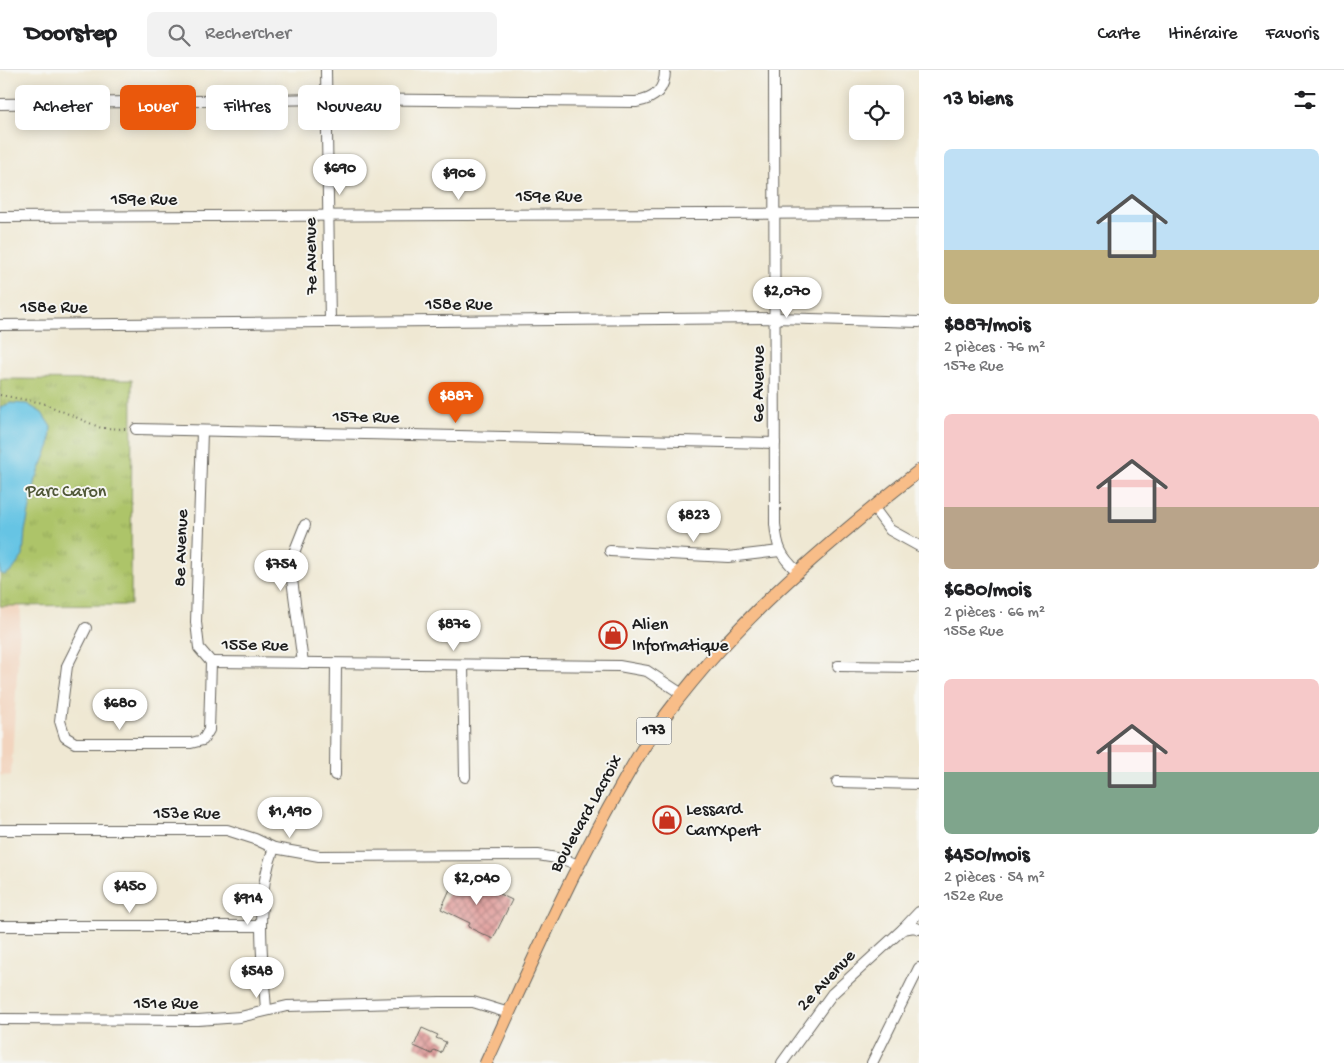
<!DOCTYPE html>
<html lang="fr">
<head>
<meta charset="utf-8">
<style>
	:root { --surface:#fff; --page:#f2f2f2; --text:#202124; --muted:#757577; --line:#e0e0e0; --accent:#ea580c }
	body { margin:0; font-family:"Gochi Hand",sans-serif; background:var(--page); color:var(--text); height:100vh; display:flex; flex-direction:column; font-size:19px; white-space:nowrap }
	* { box-sizing:border-box; margin:0 }
	p { font-size:16px; color:var(--muted) }
	.icon { flex:none; width:28px; height:28px; fill:none; stroke:currentColor; stroke-width:2; stroke-linecap:round; stroke-linejoin:round }
	.map { position:relative; flex:1; overflow:hidden }
	.sheet { display:flex; flex-direction:column; background:var(--surface); width:425px }
	.sheet>* { flex:none }
	.banner { position:absolute; left:15px; top:15px; width:475px; height:45px; display:flex; gap:10px }
	.controls { position:absolute; left:849px; top:15px; display:grid; gap:10px }
	.controls a { display:grid; place-items:center; width:55px; height:55px; border-radius:8px; background:var(--surface); box-shadow:0 2px 12px #0003; font-size:25px }
	.price { position:absolute; translate:-50% -42px; padding:0 11px; border-radius:18px; background:#fff; color:#222; font-size:16px; line-height:32px; filter:drop-shadow(0 1px 2px #0008) }
	.price::after { content:''; position:absolute; left:50%; top:30px; width:15px; height:11px; margin-left:-8px; background:inherit; clip-path:polygon(0 0,100% 0,50% 100%) }
	.price.active { background:var(--accent); color:#fff }
	ul { padding:0; list-style:none }
	li { display:grid; align-content:center; gap:10px; height:265px; padding:0 25px }
	li span { display:grid; place-items:center; height:155px; border-radius:8px; color:#555 }
	li>.icon { margin-inline-start:auto }
	span .icon { width:90px; height:90px; fill:#fffc; stroke-width:1 }
	li b { font-size:21px }
	h2 { display:flex; justify-content:space-between; align-items:center; height:60px; padding:0 25px; font-size:21px }
	.chip { padding:0 18px; border-radius:8px; background:var(--surface); box-shadow:0 2px 12px #0003; font-size:18px; line-height:45px }
	.chip.active { background:var(--accent); color:#fff }
	header { display:flex; align-items:center; gap:30px; box-sizing:border-box; height:70px; padding:0 25px; background:var(--surface); border-bottom:1px solid var(--line) }
	header strong { font-size:24px }
	nav { display:flex; gap:28px; margin-inline-start:auto; font-size:18px }
	.search { width:350px; height:45px; background:var(--page); display:flex; align-items:center; gap:12px; box-sizing:border-box; padding:0 18px; border-radius:8px; color:var(--muted); font-size:19px }
	main { display:flex; flex:1; min-height:0 }
	.map>svg:first-child { display:block }
	.built { fill:#f2d4be }
	.park { fill:url(#park-tufts); stroke:#647042 }
	.water { fill:#66c4e4; stroke:#417080 }
	.building { fill:url(#building-cross-hatch) }
	.lines { fill:none; stroke-linecap:round; stroke-linejoin:round }
	.minor-casing { stroke:#66635c; stroke-width:12 }
	.major-casing { stroke:#66635c; stroke-width:14 }
	.path { stroke:#66635c; stroke-width:2; stroke-dasharray:1 4; stroke-linecap:butt }
	.minor { stroke:#fff; stroke-width:10 }
	.major { stroke:#f8bd88; stroke-width:12 }
	.labels { text-anchor:middle; dominant-baseline:central; stroke-width:4; stroke-linejoin:round; paint-order:stroke }
	.shield { fill:#f6f6f2; stroke:#5d5d5c; stroke-width:1 }
	.shield-label { font-size:16px; font-weight:bold; fill:#1c1c1c }
	.street-label { font-size:18px; fill:#1c1c1c; stroke:#f6f6f2 }
	.park-label { font-size:18px; fill:#4f5737; stroke:#f6f6f2 }
	.poi-label { font-size:18px; fill:#1c1c1c; stroke:#f6f6f2; text-anchor:start }
</style>
</head>
<body>
<header>
<strong>Doorstep</strong>
<div class="search"><svg class="icon" aria-label="search" viewBox="0 0 24 24"><circle cx="10" cy="10" r="6"/><path d="M15 15l6 6"/></svg>Rechercher</div>
<nav><a>Carte</a><a>Itinéraire</a><a>Favoris</a></nav>
</header>
<main>
<div class="map">
<svg width="919" height="993" viewBox="0 0 919 993">
	<defs>
		<pattern id="park-tufts" width="24" height="20" patternUnits="userSpaceOnUse" patternTransform="scale(1.25)"><rect width="24" height="20" fill="#adc469"/><path d="M3 7l-1-3M5 7V3M7 7l1-3M15 17l-1-3M17 17v-4M19 17l1-3" fill="none" stroke="#94a85a"/></pattern>
		<pattern id="building-cross-hatch" width="8" height="8" patternUnits="userSpaceOnUse" patternTransform="scale(1.25)"><rect width="8" height="8" fill="#df9896"/><path d="M0 0l8 8M0 8l8-8" fill="none" stroke="#b47b7a"/></pattern>
	</defs>
	<rect width="100%" height="100%" fill="#f6f6f2"/>
	<filter id="ink" filterUnits="userSpaceOnUse"><feTurbulence type="fractalNoise" baseFrequency=".02" numOctaves="2"/><feDisplacementMap in="SourceGraphic" scale="10" xChannelSelector="R" yChannelSelector="G"/><feConvolveMatrix kernelMatrix="1 2 1 2 8 2 1 2 1" color-interpolation-filters="sRGB"/></filter>
	<filter id="wash" filterUnits="userSpaceOnUse"><feTurbulence type="fractalNoise" baseFrequency=".0096" numOctaves="4" result="noise"/><feDisplacementMap in="SourceGraphic" scale="20" xChannelSelector="R" yChannelSelector="G"/><feGaussianBlur stdDeviation="1.12" result="paint"/><feColorMatrix in="noise" values="0 0 0 0 0 0 0 0 0 0 0 0 0 0 0 0 0 1.4 0 .05"/><feComposite in="paint" operator="in"/></filter>
	<g filter="url(#wash)">
		<rect width="100%" height="100%" fill="#efe8d3"/>
		<polygon class="built" points="0,536 21,536 11,706 0,705"/>
		<polygon class="park" points="0,309 132,310 131,535 0,536"/>
		<polygon class="water" points="11,333 27,334 42,343 51,357 50,375 36,409 25,461 23,486 12,501 4,505 0,503 0,337"/>
		<g id="blocks">
			<g class="building">
				<polygon points="457,804 512,830 493,869 468,857 470,853 441,839"/>
				<polygon points="422,958 438,965 436,968 446,972 441,983 434,980 432,984 414,976"/>
			</g>
		</g>
	</g>
	<g filter="url(#ink)">
		<use href="#blocks" fill-opacity="0" stroke="#66635c" stroke-width="1"/>
		<g class="lines">
			<g class="minor-casing">
				<g id="minor">
					<polyline points="326,0 330,252"/>
					<path d="M 774,0 L 775,454 C 777,476 780,486 797,501"/>
					<path d="M 0,34 L 327,29 L 636,32 C 655,29 665,20 665,0"/>
					<polyline points="0,147 919,143"/>
					<polyline points="0,255 775,248 919,252"/>
					<polyline points="136,359 775,373"/>
					<polyline points="202,361 196,552 199,578 211,592"/>
					<polyline points="873,437 890,460 919,476"/>
					<polyline points="610,481 728,487 780,481"/>
					<polyline points="86,558 67,596 60,651 65,667 75,673 191,673 203,670 209,660 211,592"/>
					<polyline points="211,592 619,596 647,601 682,624"/>
					<polyline points="303,593 291,502 295,480 305,455"/>
					<polyline points="463,595 465,707"/>
					<polyline points="838,596 919,597"/>
					<polyline points="335,705 336,594"/>
					<polyline points="837,712 919,714"/>
					<polyline points="0,760 227,760 255,769 274,778 319,786 538,785 563,789 578,795"/>
					<polyline points="0,856 260,856"/>
					<polyline points="903,859 919,842"/>
					<path d="M 266,939 C 262,886 254,829 274,778"/>
					<polyline points="0,949 198,950 240,947 287,936 440,932 473,932 509,943"/>
					<polyline points="782,993 832,924 903,859 914,857 919,859"/>
					<polyline points="872,993 919,898"/>
				</g>
			</g>
			<g class="major-casing">
				<path id="major" d="M 486,993 C 526,906 564,818 611,734 C 625,709 639,683 655,660 C 728,557 821,478 919,401"/>
			</g>
			<polyline class="path" points="0,325 43,333 101,358 126,359"/>
			<use href="#minor" class="minor"/>
			<use href="#major" class="major"/>
		</g>
	</g>
	<defs>
		<g id="shop-ring" transform="scale(1.4375)"><circle r="9.5" fill="#f6f6f2" stroke="#c8321e" stroke-width="1.5"/><path d="M-5-2.5h2.3a2.7 3.5 0 0 1 5.4 0H5L5.5 6h-11ZM-1.5-2.5h3a1.5 2.3 0 0 0-3 0Z" fill="#c8321e"/></g>
	</defs>
	<g fill-rule="evenodd">
		<use href="#shop-ring" x="613" y="565"/>
		<use href="#shop-ring" x="667" y="750"/>
	</g>
	<g class="labels">
		<rect class="shield" x="636.5" y="647.5" width="35" height="27" rx="4"/>
		<g class="shield-label">
			<text x="654" y="661">173</text>
		</g>
		<g class="street-label">
			<text x="549" y="127">159e Rue</text>
			<text x="144" y="130">159e Rue</text>
			<text transform="translate(312 186) rotate(-91)">7e Avenue</text>
			<text x="459" y="235">158e Rue</text>
			<text x="54" y="238">158e Rue</text>
			<text transform="translate(759 314) rotate(-90)">6e Avenue</text>
			<text transform="translate(366 348) rotate(1)">157e Rue</text>
			<text transform="translate(182 478) rotate(-88)">8e Avenue</text>
			<text transform="translate(255 576) rotate(1)">155e Rue</text>
			<text x="187" y="744">153e Rue</text>
			<text transform="translate(587 744) rotate(-61)">Boulevard Lacroix</text>
			<text transform="translate(827 911) rotate(-47)">2e Avenue</text>
			<text x="166" y="934">151e Rue</text>
		</g>
		<g class="park-label">
			<text x="66" y="422">Parc Caron</text>
		</g>
		<g class="poi-label">
			<text x="632" y="555">Alien<tspan x="632" dy="21">Informatique</tspan></text>
			<text x="686" y="740">Lessard<tspan x="686" dy="21">CarrXpert</tspan></text>
		</g>
	</g>
</svg>
<div class="controls">
<a><svg class="icon" aria-label="locate" viewBox="0 0 24 24"><circle cx="12" cy="12" r="6"/><path d="M12 2v4M12 18v4M2 12h4M18 12h4"/></svg></a>
</div>
<b class="price" style="left:340px;top:126px">$690</b>
<b class="price" style="left:459px;top:131px">$906</b>
<b class="price" style="left:787px;top:249px">$2,070</b>
<b class="price active" style="left:456px;top:354px">$887</b>
<b class="price" style="left:694px;top:473px">$823</b>
<b class="price" style="left:281px;top:522px">$754</b>
<b class="price" style="left:454px;top:582px">$876</b>
<b class="price" style="left:120px;top:661px">$680</b>
<b class="price" style="left:290px;top:769px">$1,490</b>
<b class="price" style="left:477px;top:836px">$2,040</b>
<b class="price" style="left:130px;top:844px">$450</b>
<b class="price" style="left:248px;top:856px">$914</b>
<b class="price" style="left:257px;top:929px">$548</b>
<div class="banner">
<a class="chip">Acheter</a>
<a class="chip active">Louer</a>
<a class="chip">Filtres</a>
<a class="chip">Nouveau</a>
</div>
</div>
<section class="sheet">
<h2>13 biens<svg class="icon" aria-label="filters" viewBox="0 0 24 24"><path d="M4 7h16M4 17h16"/><circle cx="9" cy="7" r="2"/><circle cx="15" cy="17" r="2"/></svg></h2>
<ul>
<li><span style="background:linear-gradient(#bfe0f5 65%,#c2b280 0)"><svg class="icon" aria-label="home" viewBox="0 0 24 24"><path d="M3 11l9-7 9 7M6 9v11h12V9"/></svg></span><div><b>$887/mois</b><p>2 pièces · 76 m²</p><p>157e Rue</p></div></li>
<li><span style="background:linear-gradient(#f6c9c9 60%,#b9a48a 0)"><svg class="icon" aria-label="home" viewBox="0 0 24 24"><path d="M3 11l9-7 9 7M6 9v11h12V9"/></svg></span><div><b>$680/mois</b><p>2 pièces · 66 m²</p><p>155e Rue</p></div></li>
<li><span style="background:linear-gradient(#f6c9c9 60%,#7fa58c 0)"><svg class="icon" aria-label="home" viewBox="0 0 24 24"><path d="M3 11l9-7 9 7M6 9v11h12V9"/></svg></span><div><b>$450/mois</b><p>2 pièces · 54 m²</p><p>152e Rue</p></div></li>
</ul>
</section>
</main>
</body>
</html>
